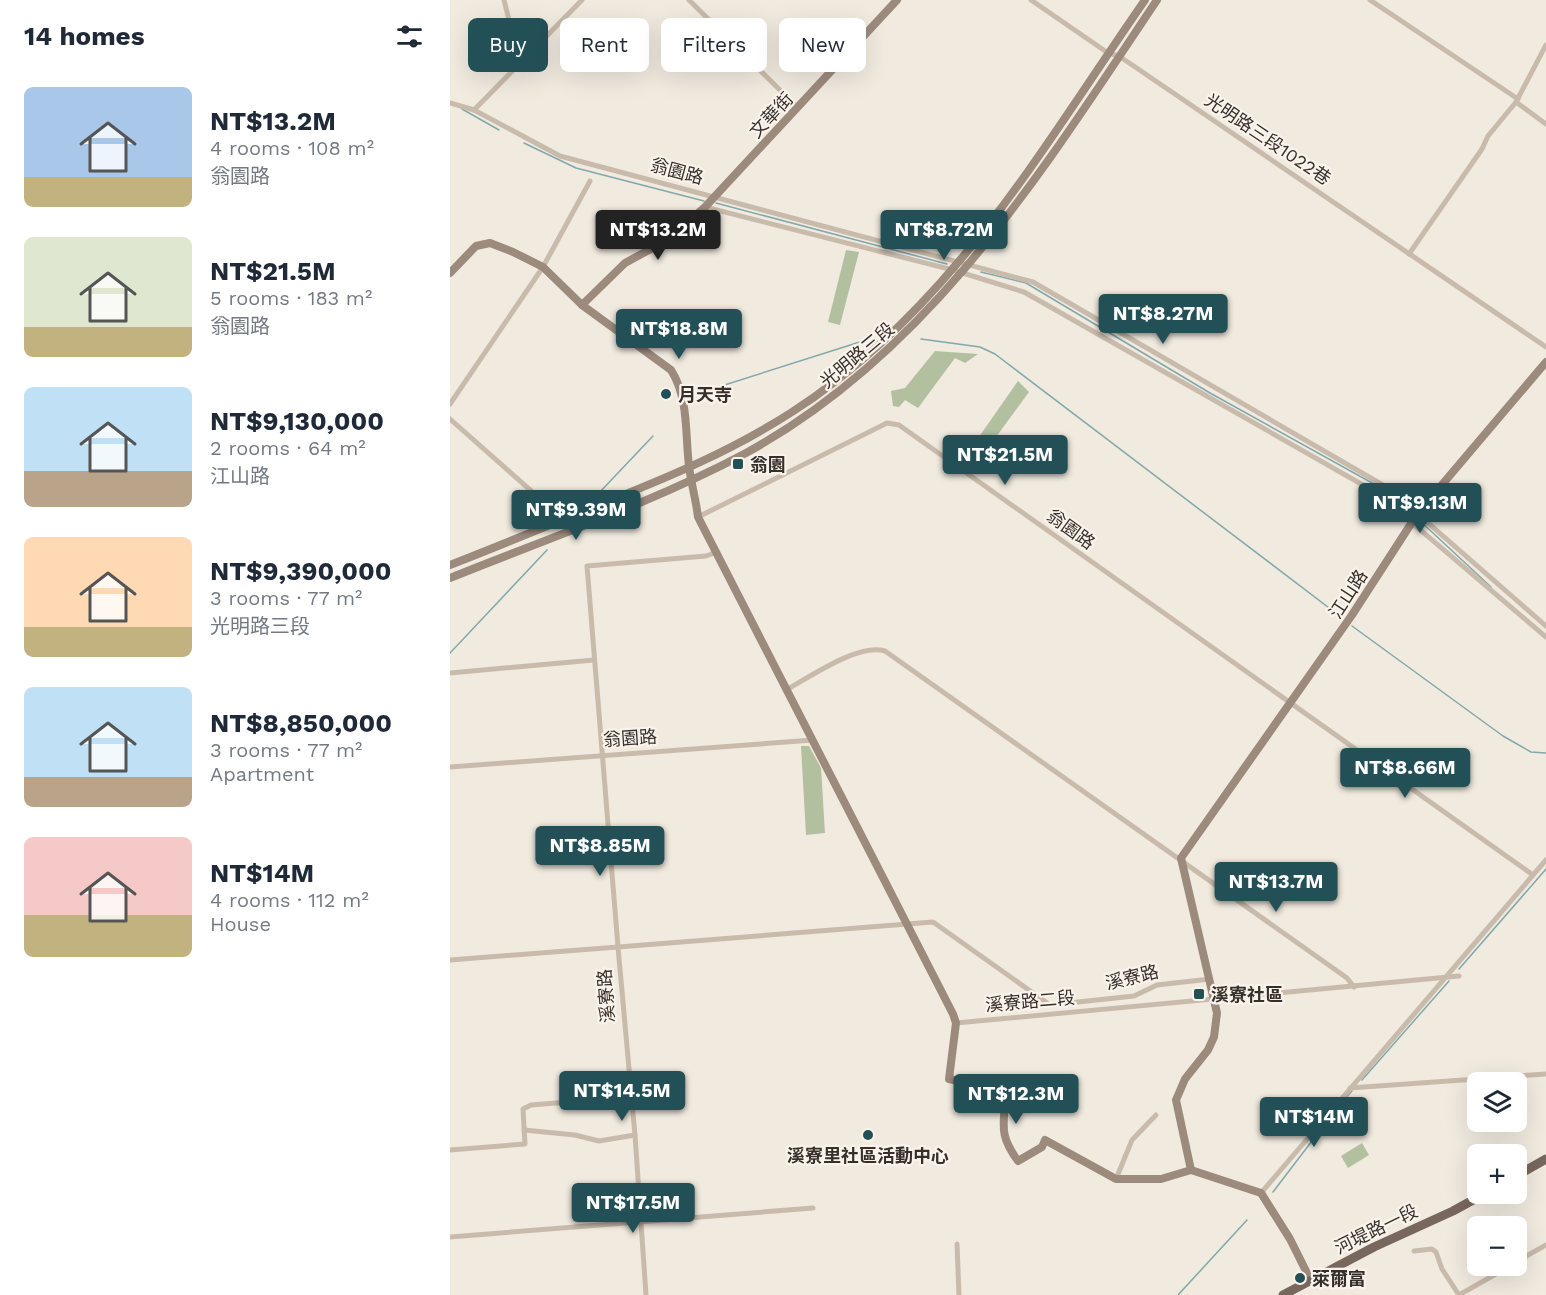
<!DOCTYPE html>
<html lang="en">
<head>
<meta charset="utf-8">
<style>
	:root { --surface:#fff; --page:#f6f6f7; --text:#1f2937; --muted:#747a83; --accent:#225056 }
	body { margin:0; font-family:"Work Sans","Noto Sans TC",sans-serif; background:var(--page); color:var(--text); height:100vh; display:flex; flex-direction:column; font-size:22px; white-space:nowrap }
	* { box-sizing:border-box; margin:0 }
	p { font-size:20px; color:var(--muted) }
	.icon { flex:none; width:33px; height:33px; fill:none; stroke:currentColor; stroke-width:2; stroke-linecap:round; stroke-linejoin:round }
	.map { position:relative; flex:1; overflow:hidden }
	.side { display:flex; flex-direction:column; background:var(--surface); width:450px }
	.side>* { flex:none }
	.top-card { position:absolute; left:18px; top:18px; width:570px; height:54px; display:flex; gap:12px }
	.buttons { position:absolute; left:1017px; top:1072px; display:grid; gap:12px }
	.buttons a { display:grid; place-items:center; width:60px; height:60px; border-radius:9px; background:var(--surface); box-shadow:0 6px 24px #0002; font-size:30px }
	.price { position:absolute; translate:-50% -51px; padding:0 14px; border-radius:6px; background:var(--accent); color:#fff; font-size:20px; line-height:39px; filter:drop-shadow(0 2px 3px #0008) }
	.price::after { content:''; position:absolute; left:50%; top:36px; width:18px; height:14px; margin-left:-9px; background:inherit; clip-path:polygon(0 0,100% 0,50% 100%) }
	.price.current { background:#222; color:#fff }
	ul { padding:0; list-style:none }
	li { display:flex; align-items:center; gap:18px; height:150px; padding:0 24px }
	li span { display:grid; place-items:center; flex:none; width:168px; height:120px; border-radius:9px; color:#555 }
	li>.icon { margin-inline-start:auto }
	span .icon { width:72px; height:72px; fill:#fffc; stroke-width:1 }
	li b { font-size:26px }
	h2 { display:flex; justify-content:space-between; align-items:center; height:72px; padding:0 24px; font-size:26px }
	.pill { padding:0 21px; border-radius:9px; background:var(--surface); box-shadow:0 6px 24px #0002; font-size:21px; line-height:54px }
	.pill.current { background:var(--accent); color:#fff }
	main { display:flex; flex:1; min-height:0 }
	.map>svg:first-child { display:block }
	.green { fill:#b3c0a0 }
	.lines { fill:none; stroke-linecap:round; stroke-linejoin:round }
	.stream { stroke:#80a8ad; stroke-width:1.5 }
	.street { stroke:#c9bbab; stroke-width:5 }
	.secondary { stroke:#9c8a7d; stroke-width:8 }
	.primary { stroke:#78675c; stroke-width:9 }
	.poi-dot { fill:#225056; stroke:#f9f3eb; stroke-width:2 }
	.labels { text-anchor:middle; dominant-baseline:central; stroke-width:4.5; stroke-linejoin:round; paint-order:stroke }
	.street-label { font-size:18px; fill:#372f2a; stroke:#f9f3eb }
	.poi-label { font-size:18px; font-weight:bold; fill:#372f2a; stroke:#f9f3eb; text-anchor:start }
</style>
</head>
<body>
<main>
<section class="side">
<h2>14 homes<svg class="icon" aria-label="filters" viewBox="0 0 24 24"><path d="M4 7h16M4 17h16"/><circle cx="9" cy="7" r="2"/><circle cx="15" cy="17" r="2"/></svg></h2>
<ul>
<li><span style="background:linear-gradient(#a9c7e8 75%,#c2b280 0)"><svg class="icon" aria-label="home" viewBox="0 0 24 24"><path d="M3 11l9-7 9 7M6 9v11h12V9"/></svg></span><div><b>NT$13.2M</b><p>4 rooms · 108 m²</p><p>翁園路</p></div></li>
<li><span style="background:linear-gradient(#dfe7d0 75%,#c2b280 0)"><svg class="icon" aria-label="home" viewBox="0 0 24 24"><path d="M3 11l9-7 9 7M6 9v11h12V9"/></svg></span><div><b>NT$21.5M</b><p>5 rooms · 183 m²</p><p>翁園路</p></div></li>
<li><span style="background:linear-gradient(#bfe0f5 70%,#b9a48a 0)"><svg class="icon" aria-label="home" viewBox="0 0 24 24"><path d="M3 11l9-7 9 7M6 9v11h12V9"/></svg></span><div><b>NT$9,130,000</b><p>2 rooms · 64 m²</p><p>江山路</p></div></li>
<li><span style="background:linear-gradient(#ffd9b3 75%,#c2b280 0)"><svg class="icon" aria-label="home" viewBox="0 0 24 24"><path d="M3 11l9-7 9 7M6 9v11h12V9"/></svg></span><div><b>NT$9,390,000</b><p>3 rooms · 77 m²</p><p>光明路三段</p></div></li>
<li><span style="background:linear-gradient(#bfe0f5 75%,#b9a48a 0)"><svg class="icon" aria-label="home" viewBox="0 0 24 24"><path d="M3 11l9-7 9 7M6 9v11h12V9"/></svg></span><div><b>NT$8,850,000</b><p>3 rooms · 77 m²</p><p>Apartment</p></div></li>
<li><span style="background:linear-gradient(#f6c9c9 65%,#c2b280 0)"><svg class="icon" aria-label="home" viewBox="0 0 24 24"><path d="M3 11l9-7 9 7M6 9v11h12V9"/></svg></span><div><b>NT$14M</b><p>4 rooms · 112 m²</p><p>House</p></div></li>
</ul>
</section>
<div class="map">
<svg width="1096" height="1295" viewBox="0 0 1096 1295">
	<rect width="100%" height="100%" fill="#f1eadf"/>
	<g class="green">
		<polygon points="396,250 409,252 390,325 378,322"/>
		<polygon points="485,351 528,354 515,363 505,358 468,408 455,400 449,407 443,406 441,391 455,388"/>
		<polygon points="568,381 579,392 522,470 510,464"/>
		<polygon points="351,746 359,746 371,768 375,833 356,835"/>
		<polygon points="912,1143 919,1155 898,1168 891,1156"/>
	</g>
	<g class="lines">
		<g class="stream">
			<polyline points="12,109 49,130"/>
			<polyline points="74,143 126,168 254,201"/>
			<polyline points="266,203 497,264"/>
			<polyline points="531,272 576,283 760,393 933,489 961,512"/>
			<polyline points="471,339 530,347 545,354 891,617"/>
			<polyline points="243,395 413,341"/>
			<polyline points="148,494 203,436"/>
			<polyline points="969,520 1041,587"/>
			<polyline points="902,626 1053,736 1081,752 1096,753"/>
			<polyline points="0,653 97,550"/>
			<polyline points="1009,969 1096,869"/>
			<polyline points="912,1080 999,981"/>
			<polyline points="893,1101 902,1091"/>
			<polyline points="823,1192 881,1116"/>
			<polyline points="728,1295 797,1220"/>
		</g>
		<g class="street">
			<polyline points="54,0 70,64"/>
			<polyline points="239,0 348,108"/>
			<polyline points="581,0 658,53 669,56 1096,347"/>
			<polyline points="920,0 1068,99"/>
			<polyline points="1066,102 1096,124"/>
			<polyline points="0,103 24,110 110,156 583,282 938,488 1096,626"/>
			<polyline points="24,110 132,0"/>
			<polyline points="255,207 503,270 574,292 927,493 1096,637"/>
			<polyline points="959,254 1032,149 1038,136 1066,102 1096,45"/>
			<polyline points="0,404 93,267 140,181"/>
			<polyline points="0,419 114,520 119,530"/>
			<polyline points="248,517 437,423 449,425 1083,875"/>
			<polyline points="0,673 144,660"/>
			<path d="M 336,690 C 360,677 408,643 435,651 L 897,978 L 904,987"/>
			<polyline points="0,767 363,740"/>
			<polyline points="0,960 168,947 137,566 256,556 267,552"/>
			<polyline points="506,1023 1009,976"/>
			<polyline points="900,1088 1096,1074"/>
			<polyline points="74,1130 125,1135 149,1141 185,1135"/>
			<polyline points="0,1150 75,1144 73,1109 81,1105 180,1097"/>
			<polyline points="666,1179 682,1140 706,1115"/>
			<polyline points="811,1193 1096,860"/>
			<polyline points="0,1237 363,1208"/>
			<polyline points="507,1244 509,1295"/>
			<polyline points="964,1251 982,1249 986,1252 992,1269 1009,1295 1060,1266"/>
			<polyline points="1066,1262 1096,1245"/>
			<polyline points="196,1295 185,1135 168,947 483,922 600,1005 684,996 707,985 760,979"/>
		</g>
		<g class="secondary">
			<path d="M 0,273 L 26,246 L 40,243 L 63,252 L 93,267 L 132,305 L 221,370 C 239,398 235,434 239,466 C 241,483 246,500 248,517 L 503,1014 L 506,1023 L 499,1079 L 555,1090 C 556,1123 546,1131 568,1161 L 592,1147 L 595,1140 L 666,1179 L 711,1179 L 741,1170 L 811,1193 L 840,1239 L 861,1281"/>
			<polyline points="132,305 175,263 219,239 255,207 447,0"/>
			<path d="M 0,565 C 49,546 97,526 146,506 C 214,479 280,452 342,412 C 501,310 590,151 695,0"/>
			<path d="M 0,578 C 99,538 202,503 296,453 C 481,352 593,170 707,0"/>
			<polyline points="741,1170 726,1100 735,1079 758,1050 764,1037 767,1013 731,858 902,615 968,513 1096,362"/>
		</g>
		<g class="primary">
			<polyline points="1066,1176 1096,1159"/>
			<polyline points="833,1295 924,1247 1003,1211 1034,1194"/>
		</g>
	</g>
	<g class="poi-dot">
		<circle cx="216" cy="394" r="6"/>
		<rect x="282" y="458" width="12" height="12" rx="3"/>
		<rect x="743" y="988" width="12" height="12" rx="3"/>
		<circle cx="418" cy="1135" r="6"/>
		<circle cx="850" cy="1278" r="6"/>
	</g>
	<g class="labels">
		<g class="street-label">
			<text transform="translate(321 115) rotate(-47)">文華街</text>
			<text transform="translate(818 139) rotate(34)">光明路三段1022巷</text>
			<text transform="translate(227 171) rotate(15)">翁園路</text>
			<text transform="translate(407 355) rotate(-40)">光明路三段</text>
			<text transform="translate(621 529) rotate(36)">翁園路</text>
			<text transform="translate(898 594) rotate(-57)">江山路</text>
			<text transform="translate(180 738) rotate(-4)">翁園路</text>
			<text transform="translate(682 977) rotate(-14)">溪寮路</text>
			<text transform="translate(156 996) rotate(-94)">溪寮路</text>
			<text transform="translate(580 1001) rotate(-5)">溪寮路二段</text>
			<text transform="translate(926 1229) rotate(-26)">河堤路一段</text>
		</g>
		<g class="poi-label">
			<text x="228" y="394">月天寺</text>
			<text x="300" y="464">翁園</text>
			<text x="761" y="994">溪寮社區</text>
			<text x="418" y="1155" text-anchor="middle">溪寮里社區活動中心</text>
			<text x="862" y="1278">萊爾富</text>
		</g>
	</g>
</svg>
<div class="buttons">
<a><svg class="icon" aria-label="layers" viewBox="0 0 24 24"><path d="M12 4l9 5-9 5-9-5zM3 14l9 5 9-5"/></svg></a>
<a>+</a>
<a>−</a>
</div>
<b class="price current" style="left:208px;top:261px">NT$13.2M</b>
<b class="price" style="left:494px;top:261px">NT$8.72M</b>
<b class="price" style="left:713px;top:345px">NT$8.27M</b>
<b class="price" style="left:229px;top:360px">NT$18.8M</b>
<b class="price" style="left:555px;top:486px">NT$21.5M</b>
<b class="price" style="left:970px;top:534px">NT$9.13M</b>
<b class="price" style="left:126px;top:541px">NT$9.39M</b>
<b class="price" style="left:955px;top:799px">NT$8.66M</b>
<b class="price" style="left:150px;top:877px">NT$8.85M</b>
<b class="price" style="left:826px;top:913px">NT$13.7M</b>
<b class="price" style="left:172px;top:1122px">NT$14.5M</b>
<b class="price" style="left:566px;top:1125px">NT$12.3M</b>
<b class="price" style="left:864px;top:1148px">NT$14M</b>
<b class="price" style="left:183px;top:1234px">NT$17.5M</b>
<div class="top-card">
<a class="pill current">Buy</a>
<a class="pill">Rent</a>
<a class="pill">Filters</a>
<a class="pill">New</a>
</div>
</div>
</main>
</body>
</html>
